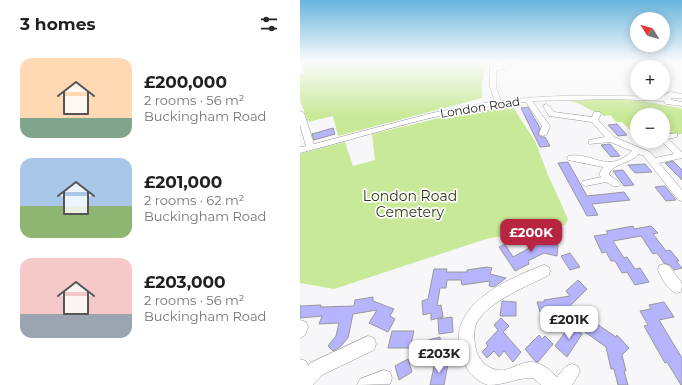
<!DOCTYPE html>
<html lang="en">
<head>
<meta charset="utf-8">
<style>
	:root { --surface:#fff; --page:#f2f2f2; --text:#202124; --muted:#757577; --accent:#b72540 }
	body { margin:0; font-family:Montserrat,sans-serif; background:var(--page); color:var(--text); height:100vh; display:flex; flex-direction:column; font-size:15px; white-space:nowrap }
	* { box-sizing:border-box; margin:0 }
	p { font-size:13px; color:var(--muted) }
	.icon { flex:none; width:22px; height:22px; fill:none; stroke:currentColor; stroke-width:2; stroke-linecap:round; stroke-linejoin:round }
	.map { position:relative; flex:1; overflow:hidden }
	.side { display:flex; flex-direction:column; background:var(--surface); width:300px }
	.side>* { flex:none }
	.needle { width:26px; rotate:307deg }
	.buttons { position:absolute; left:330px; top:12px; display:grid; gap:8px }
	.buttons a { display:grid; place-items:center; width:40px; height:40px; border-radius:50%; background:var(--surface); box-shadow:0 2px 10px #0003; font-size:20px }
	.price { position:absolute; translate:-50% -34px; padding:0 9px; border-radius:8px; background:#fff; color:#222; font-size:13px; line-height:26px; filter:drop-shadow(0 1px 2px #0008) }
	.price::after { content:''; position:absolute; left:50%; top:24px; width:12px; height:9px; margin-left:-6px; background:inherit; clip-path:polygon(0 0,100% 0,50% 100%) }
	.price.selected { background:var(--accent); color:#fff }
	ul { padding:0; list-style:none }
	li { display:flex; align-items:center; gap:12px; height:100px; padding:0 20px }
	li span { display:grid; place-items:center; flex:none; width:112px; height:80px; border-radius:12px; color:#555 }
	li>.icon { margin-inline-start:auto }
	span .icon { width:48px; height:48px; fill:#fffc; stroke-width:1 }
	li b { font-size:17px }
	h2 { display:flex; justify-content:space-between; align-items:center; height:48px; padding:0 20px; font-size:17px }
	main { display:flex; flex:1; min-height:0 }
	.map>svg:first-child { display:block }
	.green { fill:#c8e997 }
	.building { fill:#b7b4fe; stroke:#989899 }
	.lines { fill:none; stroke-linecap:round; stroke-linejoin:round }
	.minor-casing { stroke:#98989a; stroke-width:1 }
	.major-casing { stroke:#98989a; stroke-width:1 }
	.minor { fill:#fff; fill-rule:evenodd }
	.major { fill:#fff; fill-rule:evenodd }
	.labels { text-anchor:middle; dominant-baseline:central; stroke-width:3.5; stroke-linejoin:round; paint-order:stroke }
	.far-street-label { font-size:12px; fill:#1c1c1c; stroke:#fff }
	.park-label { font-size:14px; fill:#2e3c15; stroke:#fff }
</style>
</head>
<body>
<main>
<section class="side">
<h2>3 homes<svg class="icon" aria-label="filters" viewBox="0 0 24 24"><path d="M4 7h16M4 17h16"/><circle cx="9" cy="7" r="2"/><circle cx="15" cy="17" r="2"/></svg></h2>
<ul>
<li><span style="background:linear-gradient(#ffd9b3 75%,#7fa58c 0)"><svg class="icon" aria-label="home" viewBox="0 0 24 24"><path d="M3 11l9-7 9 7M6 9v11h12V9"/></svg></span><div><b>£200,000</b><p>2 rooms · 56 m²</p><p>Buckingham Road</p></div></li>
<li><span style="background:linear-gradient(#a9c7e8 60%,#8fb573 0)"><svg class="icon" aria-label="home" viewBox="0 0 24 24"><path d="M3 11l9-7 9 7M6 9v11h12V9"/></svg></span><div><b>£201,000</b><p>2 rooms · 62 m²</p><p>Buckingham Road</p></div></li>
<li><span style="background:linear-gradient(#f6c9c9 70%,#9aa5b1 0)"><svg class="icon" aria-label="home" viewBox="0 0 24 24"><path d="M3 11l9-7 9 7M6 9v11h12V9"/></svg></span><div><b>£203,000</b><p>2 rooms · 56 m²</p><p>Buckingham Road</p></div></li>
</ul>
</section>
<div class="map">
<svg width="382" height="385" viewBox="0 0 382 385">
	<rect width="100%" height="100%" fill="#f7f7f9"/>
	<g class="green">
		<path d="M 2,62 L 185,62 C 184,74 181,86 182,98 L 38,136 L 33,116 L 8,122 L 0,100 L 0,75 L 4,73 Z"/>
		<path d="M 298,99 L 343,101 L 380,108 L 382,109 L 382,134 L 363,136 L 363,115 L 337,115 L 337,137 L 322,122 L 316,122 L 310,115 L 303,116 L 301,113 C 289,112 281,102 269,101 Z"/>
		<polygon points="212,106 235,141 248,175 268,219 265,225 186,239 34,289 0,283 0,154 45,142 53,166 75,160 72,134 144,117"/>
	</g>
	<g class="building">
		<polygon points="228,107 240,128 238,135 242,137 245,137 250,146 240,147 221,108"/>
		<polygon points="317,124 327,135 318,136 308,125"/>
		<polygon points="33,128 35,134 14,140 12,134"/>
		<polygon points="310,144 320,156 311,157 301,145"/>
		<polygon points="373,161 382,170 382,180 365,163"/>
		<polygon points="268,162 287,196 324,192 330,200 292,204 298,215 287,216 258,163"/>
		<polygon points="345,164 352,172 335,173 328,165"/>
		<polygon points="323,170 334,185 324,186 313,171"/>
		<polygon points="365,186 376,200 366,201 355,187"/>
		<polygon points="333,226 334,229 351,226 358,233 353,234 366,251 370,250 379,261 376,261 382,268 374,270 370,265 364,263 357,253 353,254 341,236 313,241 324,258 327,257 335,269 340,268 349,282 335,285 327,272 322,273 315,261 311,261 306,252 302,253 294,236 308,234 306,231"/>
		<polygon points="259,235 256,244 258,245 257,256 244,253 228,261 229,264 215,271 199,247 205,244 213,257 242,241 243,237 252,240"/>
		<polygon points="270,253 280,267 270,270 261,256"/>
		<polygon points="187,267 192,268 190,274 206,278 194,287 189,286 190,281 162,285 161,280 147,280 146,288 140,288 137,306 141,305 143,317 131,320 131,313 123,315 122,301 128,299 134,269 147,269 146,272 167,272 167,270"/>
		<polygon points="278,280 287,289 269,307 271,314 256,317 254,309 240,312 237,302 244,302 244,300 270,296 266,291"/>
		<polygon points="73,297 73,301 94,309 90,316 95,319 88,332 69,323 77,310 53,314 48,338 40,347 33,351 28,346 36,336 39,323 19,324 22,316 0,318 0,306 21,305 20,307 54,306 55,300"/>
		<polygon points="202,301 216,302 216,316 200,316"/>
		<polygon points="364,302 374,317 359,320 382,358 382,385 381,385 367,362 365,363 344,326 348,325 340,311 351,309 349,305"/>
		<polygon points="152,317 153,332 139,334 138,319"/>
		<polygon points="201,318 209,326 203,332 221,352 213,362 204,351 199,357 194,351 187,358 182,352 188,346 186,343 198,330 194,325"/>
		<polygon points="291,320 316,337 317,335 329,348 322,355 326,371 324,371 328,385 318,385 314,369 311,369 306,347 285,332"/>
		<polygon points="271,324 282,334 267,357 255,346"/>
		<polygon points="92,331 114,331 110,348 88,348"/>
		<polygon points="239,335 242,339 245,336 253,344 238,362 235,361 225,349"/>
		<polygon points="140,337 141,350 119,355 118,353 128,348 128,340"/>
		<polygon points="108,359 112,372 99,380 95,366"/>
		<polygon points="135,362 148,364 144,385 130,385"/>
	</g>
	<g class="lines">
		<g class="minor-casing">
			<g id="minor">
				<path d="M 190,62 L 195,62 L 196,67 L 203,67 L 205,62 L 216,62 L 209,64 L 207,69 L 196,70 L 196,87 L 201,101 C 256,93 310,96 365,97 L 368,99 L 365,101 L 313,99 L 232,101 L 250,126 L 247,134 L 243,136 L 239,134 L 242,126 L 226,102 C 148,108 75,134 0,153 L 0,147 L 6,146 L 0,125 L 0,111 L 4,113 L 14,144 L 132,113 L 195,101 L 190,87 Z"/>
				<path d="M 246,104 L 248,105 L 254,112 L 292,117 L 294,112 L 300,112 L 301,114 L 298,120 L 314,137 L 350,152 L 355,158 L 374,154 L 361,141 L 363,141 L 363,135 L 377,133 L 377,137 L 368,139 L 382,152 L 382,158 L 359,163 L 382,190 L 382,201 L 378,200 L 344,156 L 339,154 C 330,164 313,163 309,174 C 312,179 318,179 321,184 L 319,186 L 313,186 L 306,182 L 286,186 L 283,185 L 281,183 L 283,181 L 301,177 L 299,174 L 303,167 L 268,160 L 267,158 L 268,156 C 291,151 308,175 332,151 L 310,142 L 289,144 L 289,140 L 305,137 L 292,122 L 249,116 L 243,106 Z"/>
				<path d="M 364,264 L 369,266 L 381,282 L 382,285 L 381,292 L 376,293 C 368,290 361,278 358,270 L 359,266 Z"/>
				<path d="M 244,265 L 249,267 L 250,271 L 249,275 C 228,286 189,301 177,322 C 173,329 174,341 176,349 C 177,357 185,366 193,369 C 212,376 224,352 245,367 C 250,369 253,374 257,377 L 266,366 L 272,364 L 278,366 L 280,372 L 272,385 L 241,385 L 233,378 C 218,377 206,385 188,385 C 175,381 166,370 162,357 C 143,306 207,279 244,265 Z"/>
				<polygon points="0,320 6,322 8,327 5,335 0,338"/>
				<polygon points="68,336 74,338 76,344 74,350 22,375 13,385 0,385 0,359 6,361 8,366 10,363"/>
				<polygon points="84,370 90,372 92,378 90,384 57,385 60,379"/>
			</g>
		</g>
		<g class="major-casing">
			<polygon id="major" points="370,92 382,94 382,98 370,98 372,100 382,102 382,106 366,104 361,97"/>
		</g>
		<use href="#minor" class="minor"/>
		<use href="#major" class="major"/>
	</g>
	<linearGradient id="sky" x2="0" y2="1"><stop stop-color="#67b5dd"/><stop offset="0.53" stop-color="#fbfbfc"/><stop offset="1" stop-color="#fbfbfc" stop-opacity="0"/></linearGradient>
	<rect width="382" height="116" fill="url(#sky)"/>
	<g class="labels">
		<g class="far-street-label">
			<text transform="translate(180 107) rotate(-9)">London Road</text>
		</g>
		<g class="park-label">
			<text x="110" y="196">London Road<tspan x="110" dy="16">Cemetery</tspan></text>
		</g>
	</g>
</svg>
<div class="buttons">
<a><svg class="needle" viewBox="-14 -14 28 28"><path d="M0-13l5 13h-10z" fill="#e53935"/><path d="M0 13l5-13h-10z" fill="#757577"/></svg></a>
<a>+</a>
<a>−</a>
</div>
<b class="price selected" style="left:231px;top:253px">£200K</b>
<b class="price" style="left:269px;top:340px">£201K</b>
<b class="price" style="left:139px;top:374px">£203K</b>
</div>
</main>
</body>
</html>
